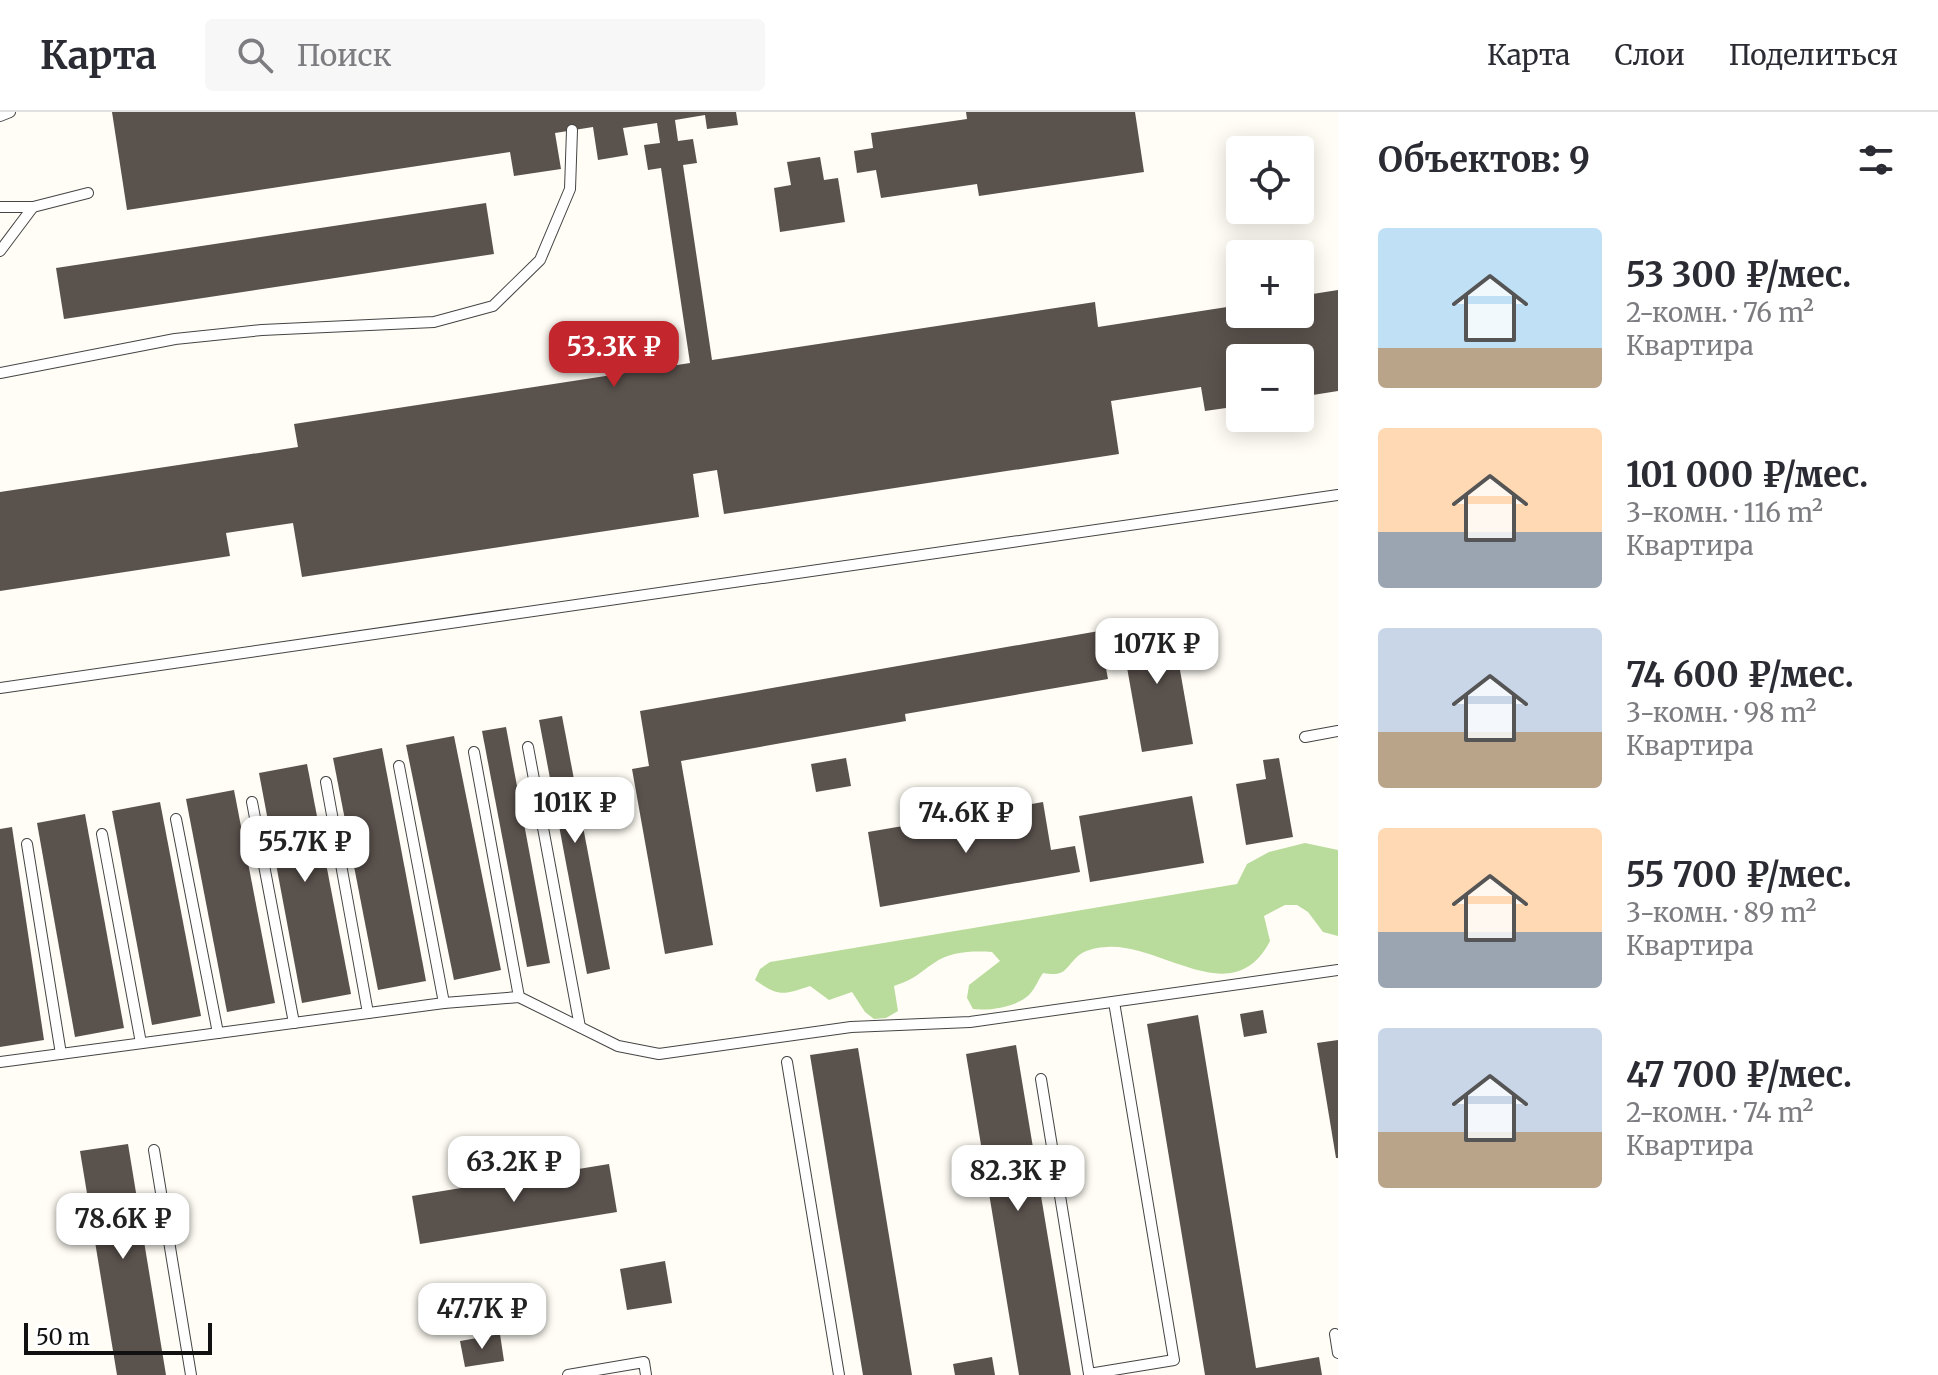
<!DOCTYPE html>
<html lang="ru">
<head>
<meta charset="utf-8">
<style>
	:root { --surface:#fff; --page:#f7f7f7; --text:#2b2b33; --muted:#7c7c81; --line:#e1e1e2; --accent:#c4262e }
	body { margin:0; font-family:Merriweather,serif; background:var(--page); color:var(--text); height:100vh; display:flex; flex-direction:column; font-size:30px; white-space:nowrap }
	* { box-sizing:border-box; margin:0 }
	p { font-size:26px; color:var(--muted) }
	.icon { flex:none; width:44px; height:44px; fill:none; stroke:currentColor; stroke-width:2; stroke-linecap:round; stroke-linejoin:round }
	.map { position:relative; flex:1; overflow:hidden }
	.side { display:flex; flex-direction:column; background:var(--surface); width:600px }
	.side>* { flex:none }
	.buttons { position:absolute; left:1226px; top:24px; display:grid; gap:16px }
	.buttons a { display:grid; place-items:center; width:88px; height:88px; border-radius:8px; background:var(--surface); box-shadow:0 4px 20px #0003; font-size:40px }
	.scale { position:absolute; left:24px; bottom:20px; width:188px; box-sizing:border-box; padding-left:8px; border:4px solid #111; border-top:0; font-size:22px; line-height:28px; white-space:nowrap; color:#111; -webkit-text-stroke:6px #fff; paint-order:stroke }
	.price { position:absolute; translate:-50% -68px; padding:0 18px; border-radius:16px; background:#fff; color:#222; font-size:26px; line-height:52px; filter:drop-shadow(0 2px 4px #0008) }
	.price::after { content:''; position:absolute; left:50%; top:48px; width:24px; height:18px; margin-left:-12px; background:inherit; clip-path:polygon(0 0,100% 0,50% 100%) }
	.price.on { background:var(--accent); color:#fff }
	ul { padding:0; list-style:none }
	li { display:flex; align-items:center; gap:24px; height:200px; padding:0 40px }
	li span { display:grid; place-items:center; flex:none; width:224px; height:160px; border-radius:8px; color:#555 }
	li>.icon { margin-inline-start:auto }
	span .icon { width:96px; height:96px; fill:#fffc; stroke-width:1 }
	li b { font-size:34px }
	h2 { display:flex; justify-content:space-between; align-items:center; height:96px; padding:0 40px; font-size:34px }
	header { display:flex; align-items:center; gap:48px; box-sizing:border-box; height:112px; padding:0 40px; background:var(--surface); border-bottom:2px solid var(--line) }
	header strong { font-size:38px }
	nav { display:flex; gap:44px; margin-inline-start:auto; font-size:28px }
	.search { width:560px; height:72px; background:var(--page); display:flex; align-items:center; gap:20px; box-sizing:border-box; padding:0 28px; border-radius:8px; color:var(--muted); font-size:30px }
	main { display:flex; flex:1; min-height:0 }
	.map>svg:first-child { display:block }
	.forest { fill:#b9dc9c }
	.building { fill:#5a524d }
	.lines { fill:none; stroke-linecap:round; stroke-linejoin:round }
	.lane-casing { stroke:#444; stroke-width:12 }
	.lane { stroke:#fff; stroke-width:10 }
</style>
</head>
<body>
<header>
<strong>Карта</strong>
<div class="search"><svg class="icon" aria-label="search" viewBox="0 0 24 24"><circle cx="10" cy="10" r="6"/><path d="M15 15l6 6"/></svg>Поиск</div>
<nav><a>Карта</a><a>Слои</a><a>Поделиться</a></nav>
</header>
<main>
<div class="map">
<svg width="1338" height="1263" viewBox="0 0 1338 1263">
	<rect width="100%" height="100%" fill="#fffdf5"/>
	<path class="forest" d="M 1305,731 L 1338,738 L 1338,824 L 1323,820 L 1308,800 L 1297,793 L 1285,793 L 1264,804 L 1270,829 C 1233,901 1162,831 1107,835 C 1099,835 1084,838 1078,844 C 1064,857 1066,865 1043,861 C 1038,868 1035,877 1029,883 C 1016,895 990,899 973,897 L 967,886 L 969,873 L 1000,849 L 992,840 C 973,839 951,839 934,851 C 916,863 917,866 894,874 L 898,899 L 886,906 L 874,907 L 865,900 L 852,880 L 829,888 L 810,874 C 783,883 779,885 755,868 L 760,857 L 770,850 L 1237,772 L 1247,752 L 1269,740 Z"/>
	<g class="building">
		<polygon points="112,0 736,0 738,13 707,17 705,3 675,8 678,29 693,27 697,51 683,53 712,248 1095,190 1098,215 1240,193 1240,202 1300,202 1300,184 1338,178 1338,279 1300,285 1300,246 1240,246 1240,294 1205,299 1201,275 1111,289 1119,342 724,402 717,358 693,362 699,405 302,465 293,411 226,421 230,444 0,479 0,380 298,335 294,312 690,251 661,56 648,58 644,33 660,31 657,11 623,16 628,43 598,48 593,15 555,21 561,57 514,64 510,40 127,98"/>
		<polygon points="966,0 1135,0 1144,60 979,84 977,72 881,86 876,58 857,61 854,39 873,36 871,21 967,7"/>
		<polygon points="820,45 824,68 838,66 845,110 780,120 774,76 791,73 787,50"/>
		<polygon points="486,91 494,142 64,207 56,156"/>
		<polygon points="1171,507 1193,632 1142,640 1120,516"/>
		<polygon points="1099,519 1108,567 905,602 906,609 681,649 713,833 665,842 632,657 649,654 640,599"/>
		<polygon points="562,604 610,857 587,862 539,608"/>
		<polygon points="506,615 550,851 527,855 482,619"/>
		<polygon points="454,624 501,858 454,868 406,633"/>
		<polygon points="382,636 426,869 378,878 333,646"/>
		<polygon points="846,646 851,674 816,680 811,652"/>
		<polygon points="1279,646 1293,725 1246,733 1236,672 1266,667 1263,648"/>
		<polygon points="307,652 351,882 302,891 259,661"/>
		<polygon points="234,678 275,891 227,900 186,687"/>
		<polygon points="1192,684 1204,751 1090,770 1079,704"/>
		<polygon points="160,690 201,904 152,913 112,699"/>
		<polygon points="1043,690 1051,738 1075,734 1080,760 880,795 868,720"/>
		<polygon points="85,702 124,916 75,925 37,711"/>
		<polygon points="12,715 44,928 0,935 0,717"/>
		<polygon points="1263,898 1267,921 1244,925 1240,902"/>
		<polygon points="1198,903 1256,1256 1319,1245 1322,1263 1205,1263 1147,912"/>
		<polygon points="1338,928 1338,1046 1336,1046 1317,931"/>
		<polygon points="1016,933 1046,1114 1071,1263 1019,1263 966,942"/>
		<polygon points="858,936 912,1263 863,1263 836,1103 810,943"/>
		<polygon points="128,1032 166,1263 117,1263 80,1039"/>
		<polygon points="609,1052 617,1100 420,1132 412,1084"/>
		<polygon points="665,1149 672,1191 627,1198 620,1157"/>
		<polygon points="500,1222 504,1249 465,1255 460,1229"/>
		<polygon points="992,1245 995,1263 955,1263 953,1252"/>
	</g>
	<g class="lines">
		<g class="lane-casing">
			<g id="lane">
				<polyline points="0,4 10,0"/>
				<polyline points="0,95 33,95 88,81"/>
				<polyline points="0,139 33,95"/>
				<polyline points="0,261 175,227 262,218 434,210 493,194 540,148 570,77 572,18"/>
				<polyline points="0,576 1338,383"/>
				<polyline points="1305,625 1338,619"/>
				<polyline points="528,635 580,915"/>
				<polyline points="474,640 519,885"/>
				<polyline points="399,654 444,891"/>
				<polyline points="326,670 368,901"/>
				<polyline points="252,690 294,911"/>
				<polyline points="176,707 218,921"/>
				<polyline points="102,722 141,931"/>
				<polyline points="27,732 61,942"/>
				<polyline points="0,950 444,891 519,885 618,934 659,942 851,915 970,910 1338,858"/>
				<polyline points="787,950 839,1263"/>
				<polyline points="1041,967 1089,1262 1174,1248 1114,890"/>
				<polyline points="154,1038 191,1263"/>
				<polyline points="1335,1222 1338,1241"/>
				<polyline points="568,1263 644,1250 646,1263"/>
			</g>
		</g>
		<use href="#lane" class="lane"/>
	</g>
</svg>
<div class="buttons">
<a><svg class="icon" aria-label="locate" viewBox="0 0 24 24"><circle cx="12" cy="12" r="6"/><path d="M12 2v4M12 18v4M2 12h4M18 12h4"/></svg></a>
<a>+</a>
<a>−</a>
</div>
<div class="scale">50 m</div>
<b class="price on" style="left:614px;top:277px">53.3K ₽</b>
<b class="price" style="left:1157px;top:574px">107K ₽</b>
<b class="price" style="left:575px;top:733px">101K ₽</b>
<b class="price" style="left:966px;top:743px">74.6K ₽</b>
<b class="price" style="left:305px;top:772px">55.7K ₽</b>
<b class="price" style="left:514px;top:1092px">63.2K ₽</b>
<b class="price" style="left:1018px;top:1101px">82.3K ₽</b>
<b class="price" style="left:123px;top:1149px">78.6K ₽</b>
<b class="price" style="left:482px;top:1239px">47.7K ₽</b>
</div>
<section class="side">
<h2>Объектов: 9<svg class="icon" aria-label="filters" viewBox="0 0 24 24"><path d="M4 7h16M4 17h16"/><circle cx="9" cy="7" r="2"/><circle cx="15" cy="17" r="2"/></svg></h2>
<ul>
<li><span style="background:linear-gradient(#bfe0f5 75%,#b9a48a 0)"><svg class="icon" aria-label="home" viewBox="0 0 24 24"><path d="M3 11l9-7 9 7M6 9v11h12V9"/></svg></span><div><b>53 300 ₽/мес.</b><p>2-комн. · 76 m²</p><p>Квартира</p></div></li>
<li><span style="background:linear-gradient(#ffd9b3 65%,#9aa5b1 0)"><svg class="icon" aria-label="home" viewBox="0 0 24 24"><path d="M3 11l9-7 9 7M6 9v11h12V9"/></svg></span><div><b>101 000 ₽/мес.</b><p>3-комн. · 116 m²</p><p>Квартира</p></div></li>
<li><span style="background:linear-gradient(#c9d6e8 65%,#b9a48a 0)"><svg class="icon" aria-label="home" viewBox="0 0 24 24"><path d="M3 11l9-7 9 7M6 9v11h12V9"/></svg></span><div><b>74 600 ₽/мес.</b><p>3-комн. · 98 m²</p><p>Квартира</p></div></li>
<li><span style="background:linear-gradient(#ffd9b3 65%,#9aa5b1 0)"><svg class="icon" aria-label="home" viewBox="0 0 24 24"><path d="M3 11l9-7 9 7M6 9v11h12V9"/></svg></span><div><b>55 700 ₽/мес.</b><p>3-комн. · 89 m²</p><p>Квартира</p></div></li>
<li><span style="background:linear-gradient(#c9d6e8 65%,#b9a48a 0)"><svg class="icon" aria-label="home" viewBox="0 0 24 24"><path d="M3 11l9-7 9 7M6 9v11h12V9"/></svg></span><div><b>47 700 ₽/мес.</b><p>2-комн. · 74 m²</p><p>Квартира</p></div></li>
</ul>
</section>
</main>
</body>
</html>
